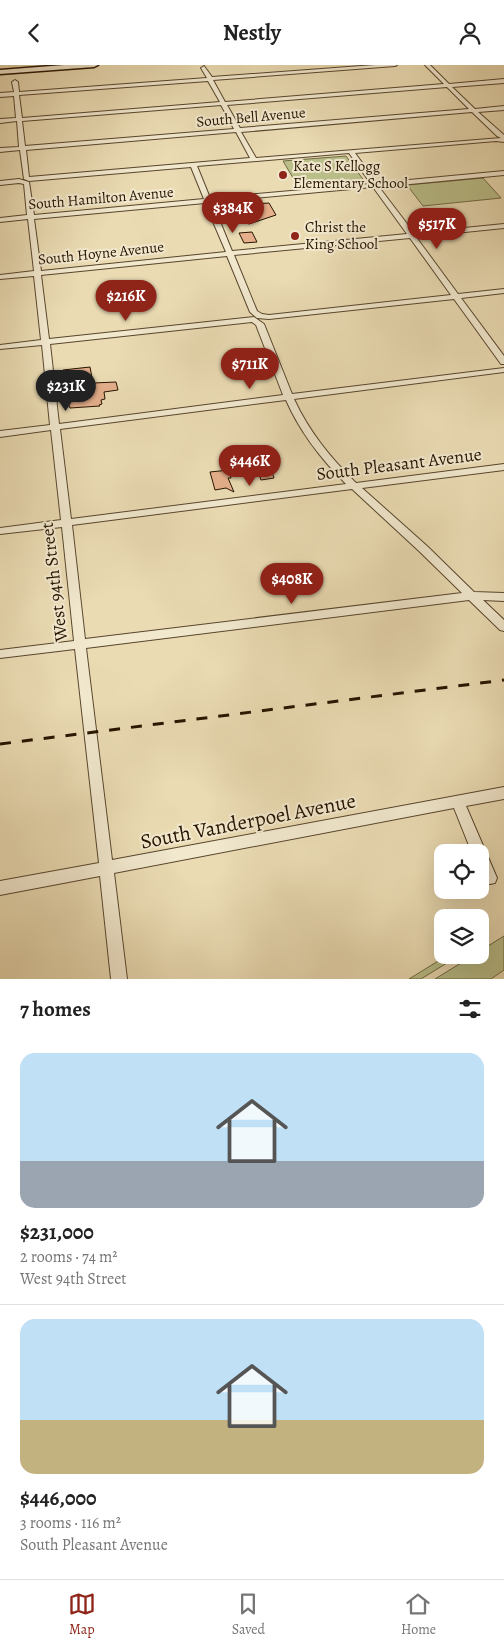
<!DOCTYPE html>
<html lang="en">
<head>
<meta charset="utf-8">
<style>
	:root { --surface:#fff; --page:#f2f2f2; --text:#222; --muted:#767676; --line:#e0e0e0; --accent:#8f2418 }
	body { margin:0; font-family:Alegreya,serif; background:var(--page); color:var(--text); height:100vh; display:flex; flex-direction:column; font-size:19px; white-space:nowrap }
	* { box-sizing:border-box; margin:0 }
	p { font-size:16px; color:var(--muted) }
	.icon { flex:none; width:28px; height:28px; fill:none; stroke:currentColor; stroke-width:2; stroke-linecap:round; stroke-linejoin:round }
	.map { position:relative; height:914px; overflow:hidden }
	.drawer { display:flex; flex-direction:column; background:var(--surface); flex:1 }
	.drawer>* { flex:none }
	.tools { position:absolute; left:434px; top:779px; display:grid; gap:10px }
	.tools a { display:grid; place-items:center; width:55px; height:55px; border-radius:10px; background:var(--surface); box-shadow:0 5px 20px #0002; font-size:25px }
	.price { position:absolute; translate:-50% -42px; padding:0 11px; border-radius:18px; background:var(--accent); color:#fff; font-size:16px; line-height:32px; filter:drop-shadow(0 1px 2px #0008) }
	.price::after { content:''; position:absolute; left:50%; top:30px; width:15px; height:11px; margin-left:-8px; background:inherit; clip-path:polygon(0 0,100% 0,50% 100%) }
	.price.active { background:#222; color:#fff }
	ul { padding:0; list-style:none }
	li { display:grid; align-content:center; gap:10px; height:265px; padding:0 20px }
	li+li { border-top:1px solid var(--line) }
	li span { display:grid; place-items:center; height:155px; border-radius:15px; color:#555 }
	li>.icon { margin-inline-start:auto }
	span .icon { width:90px; height:90px; fill:#fffc; stroke-width:1 }
	li b { font-size:21px }
	h2 { display:flex; justify-content:space-between; align-items:center; height:60px; padding:0 20px; font-size:21px }
	header { display:flex; justify-content:space-between; align-items:center; height:65px; padding:0 20px; background:var(--surface); font-size:22px; font-weight:600 }
	.tab-bar { display:flex; justify-content:space-around; align-items:center; height:70px; border-top:1px solid var(--line); background:var(--surface); font-size:14px; color:var(--muted) }
	.tab-bar a { display:grid; justify-items:center; gap:2px }
	.tab-bar .active { color:var(--accent) }
	.map>svg:first-child { display:block }
	.green { fill:#babf8a; stroke:#706a45 }
	.building { fill:#e5af8c; stroke:#271400 }
	.lines { fill:none; stroke-linecap:round; stroke-linejoin:round }
	.minor-casing { stroke:#58462d; stroke-width:2 }
	.secondary-casing { stroke:#271400; stroke-width:3 }
	.minor { fill:#f1e8ce; fill-rule:evenodd }
	.secondary { fill:#f1e8ce; fill-rule:evenodd }
	.rail { stroke:#271400; stroke-width:3; stroke-dasharray:11 11; stroke-linecap:butt }
	.poi-dot { fill:#8f2418; stroke:#f1e8ce; stroke-width:2 }
	.labels { text-anchor:middle; dominant-baseline:central; stroke-width:4; stroke-linejoin:round; paint-order:stroke }
	.far-street-label { font-size:15px; fill:#271400; stroke:#f1e8ce }
	.far-poi-label { font-size:15px; fill:#271400; stroke:#f1e8ce; text-anchor:start }
	.street-label { font-size:18px; fill:#271400; stroke:#f1e8ce }
	.near-street-label { font-size:21px; fill:#271400; stroke:#f1e8ce }
</style>
</head>
<body>
<header><svg class="icon" aria-label="back" viewBox="0 0 24 24"><path d="M15 5l-7 7 7 7"/></svg>Nestly<svg class="icon" aria-label="person" viewBox="0 0 24 24"><circle cx="12" cy="8" r="4"/><path d="M4 21q1-7 8-7t8 7"/></svg></header>
<div class="map">
<svg width="504" height="914" viewBox="0 0 504 914">
	<rect width="100%" height="100%" fill="#eadbb3"/>
	<filter id="stains"><feTurbulence type="fractalNoise" baseFrequency=".004" numOctaves="4"/><feColorMatrix values="0 0 0 0 .2 0 0 0 0 .09 0 0 0 0 .02 0 0 0 .5 -.17"/></filter>
	<radialGradient id="worn" r=".72"><stop offset=".6" stop-color="#630" stop-opacity="0"/><stop offset="1" stop-color="#630" stop-opacity=".3"/></radialGradient>
	<g class="green">
		<polygon points="346,91 365,117 299,123 283,96"/>
		<polygon points="483,113 501,133 423,141 407,120"/>
		<polygon points="504,871 504,905 491,914 435,914 474,890 480,890 480,886"/>
		<polygon points="448,890 460,890 421,914 409,914"/>
	</g>
	<g class="building">
		<polygon points="269,138 276,150 249,159 223,148 229,146 227,145 242,140"/>
		<polygon points="252,167 257,177 244,178 239,168"/>
		<polygon points="90,302 93,318 116,317 118,325 104,327 105,334 101,335 102,339 99,340 100,341 70,343 65,331 63,305"/>
		<polygon points="265,386 274,413 261,415 252,388"/>
		<polygon points="229,405 231,413 228,413 234,427 226,423 215,425 210,407"/>
	</g>
	<g class="lines">
		<g class="minor-casing">
			<path id="minor" d="M 375,0 L 397,0 L 395,1 L 213,15 L 225,37 L 444,19 L 425,0 L 430,0 L 449,19 L 504,14 L 504,18 L 452,22 L 475,44 L 504,41 L 504,45 L 478,47 L 504,70 L 504,77 L 496,76 L 355,88 L 377,118 L 504,106 L 504,110 L 379,122 L 414,168 L 504,159 L 504,163 L 416,172 L 458,229 L 504,224 L 504,228 L 461,233 L 504,291 L 504,299 L 501,299 L 454,234 L 269,254 L 257,253 L 250,247 L 227,191 L 41,210 L 49,274 L 254,252 L 264,259 L 292,329 L 504,303 L 504,307 L 294,334 C 309,367 331,393 356,418 L 504,399 L 504,405 L 362,423 L 427,481 L 474,527 L 504,528 L 504,536 L 483,535 L 504,555 L 504,566 L 500,565 L 469,535 L 86,583 L 112,795 L 504,722 L 504,734 L 466,741 L 497,813 L 495,818 L 490,819 L 485,818 L 480,806 L 480,788 L 472,788 L 454,743 L 114,808 L 127,914 L 111,914 L 100,811 L 0,830 L 0,816 L 99,798 L 75,584 L 0,593 L 0,585 L 74,576 L 62,462 L 0,469 L 0,463 L 61,455 L 51,365 L 0,372 L 0,366 L 50,360 L 42,280 L 0,284 L 0,280 L 41,275 L 34,211 L 0,214 L 0,210 L 34,206 L 28,154 L 0,157 L 0,153 L 27,150 L 24,119 L 19,118 L 0,120 L 0,116 L 19,114 L 29,117 L 34,150 L 204,134 L 191,102 L 29,116 L 24,114 L 20,85 L 0,87 L 0,83 L 19,82 L 17,56 L 0,58 L 0,54 L 16,53 L 14,31 L 0,32 L 0,28 L 14,27 L 12,17 L 15,15 L 18,17 L 19,27 L 207,13 L 201,3 L 204,1 L 212,12 ZM 208,16 L 220,37 L 22,53 L 19,30 ZM 447,22 L 469,44 L 240,63 L 227,40 ZM 221,40 L 234,64 L 25,81 L 22,56 ZM 472,47 L 497,71 L 501,73 L 256,93 L 241,67 ZM 236,67 L 250,93 L 29,112 L 26,85 ZM 349,88 L 371,119 L 210,133 L 197,101 ZM 373,122 L 407,169 L 232,186 L 212,137 ZM 205,138 L 226,187 L 41,206 L 34,154 ZM 410,173 L 451,230 L 269,250 L 262,249 L 257,246 L 234,190 ZM 252,257 L 256,260 L 283,330 L 59,359 L 50,279 ZM 286,335 C 300,367 321,394 346,419 L 71,454 L 60,364 ZM 352,424 L 419,486 L 462,528 L 85,574 L 72,460 Z"/>
		</g>
		<g class="secondary-casing">
			<polygon id="secondary" points="64,0 98,0 94,2 0,9 0,5"/>
		</g>
		<use href="#minor" class="minor"/>
		<use href="#secondary" class="secondary"/>
		<polyline class="rail" points="0,679 504,615"/>
	</g>
	<g class="poi-dot">
		<circle cx="283" cy="110" r="5"/>
		<circle cx="295" cy="171" r="5"/>
	</g>
	<g class="labels">
		<g class="far-street-label">
			<text transform="translate(251 52) rotate(-5)">South Bell Avenue</text>
			<text transform="translate(101 133) rotate(-5)">South Hamilton Avenue</text>
			<text transform="translate(101 188) rotate(-6)">South Hoyne Avenue</text>
		</g>
		<g class="far-poi-label">
			<text x="293" y="101">Kate S Kellogg<tspan x="293" dy="17">Elementary School</tspan></text>
			<text x="305" y="162">Christ the<tspan x="305" dy="17">King School</tspan></text>
		</g>
		<g class="street-label">
			<text transform="translate(399 399) rotate(-7)">South Pleasant Avenue</text>
			<text transform="translate(54 517) rotate(-97)">West 94th Street</text>
		</g>
		<g class="near-street-label">
			<text transform="translate(248 756) rotate(-11)">South Vanderpoel Avenue</text>
		</g>
	</g>
	<rect width="100%" height="100%" filter="url(#stains)"/>
	<rect width="100%" height="100%" fill="url(#worn)"/>
</svg>
<div class="tools">
<a><svg class="icon" aria-label="locate" viewBox="0 0 24 24"><circle cx="12" cy="12" r="6"/><path d="M12 2v4M12 18v4M2 12h4M18 12h4"/></svg></a>
<a><svg class="icon" aria-label="layers" viewBox="0 0 24 24"><path d="M12 4l9 5-9 5-9-5zM3 14l9 5 9-5"/></svg></a>
</div>
<b class="price" style="left:233px;top:169px">$384K</b>
<b class="price" style="left:437px;top:185px">$517K</b>
<b class="price" style="left:126px;top:257px">$216K</b>
<b class="price" style="left:250px;top:325px">$711K</b>
<b class="price active" style="left:66px;top:347px">$231K</b>
<b class="price" style="left:250px;top:422px">$446K</b>
<b class="price" style="left:292px;top:540px">$408K</b>
</div>
<section class="drawer">
<h2>7 homes<svg class="icon" aria-label="filters" viewBox="0 0 24 24"><path d="M4 7h16M4 17h16"/><circle cx="9" cy="7" r="2"/><circle cx="15" cy="17" r="2"/></svg></h2>
<ul>
<li><span style="background:linear-gradient(#bfe0f5 70%,#9aa5b1 0)"><svg class="icon" aria-label="home" viewBox="0 0 24 24"><path d="M3 11l9-7 9 7M6 9v11h12V9"/></svg></span><div><b>$231,000</b><p>2 rooms · 74 m²</p><p>West 94th Street</p></div></li>
<li><span style="background:linear-gradient(#bfe0f5 65%,#c2b280 0)"><svg class="icon" aria-label="home" viewBox="0 0 24 24"><path d="M3 11l9-7 9 7M6 9v11h12V9"/></svg></span><div><b>$446,000</b><p>3 rooms · 116 m²</p><p>South Pleasant Avenue</p></div></li>
</ul>
</section>
<nav class="tab-bar">
<a class="active"><svg class="icon" aria-label="map" viewBox="0 0 24 24"><path d="M3 6l6-2 6 2 6-2v14l-6 2-6-2-6 2zM9 4v14M15 6v14"/></svg>Map</a>
<a><svg class="icon" aria-label="saved" viewBox="0 0 24 24"><path d="M7 4h10v16l-5-4-5 4z"/></svg>Saved</a>
<a><svg class="icon" aria-label="home" viewBox="0 0 24 24"><path d="M3 11l9-7 9 7M6 9v11h12V9"/></svg>Home</a>
</nav>
</body>
</html>
